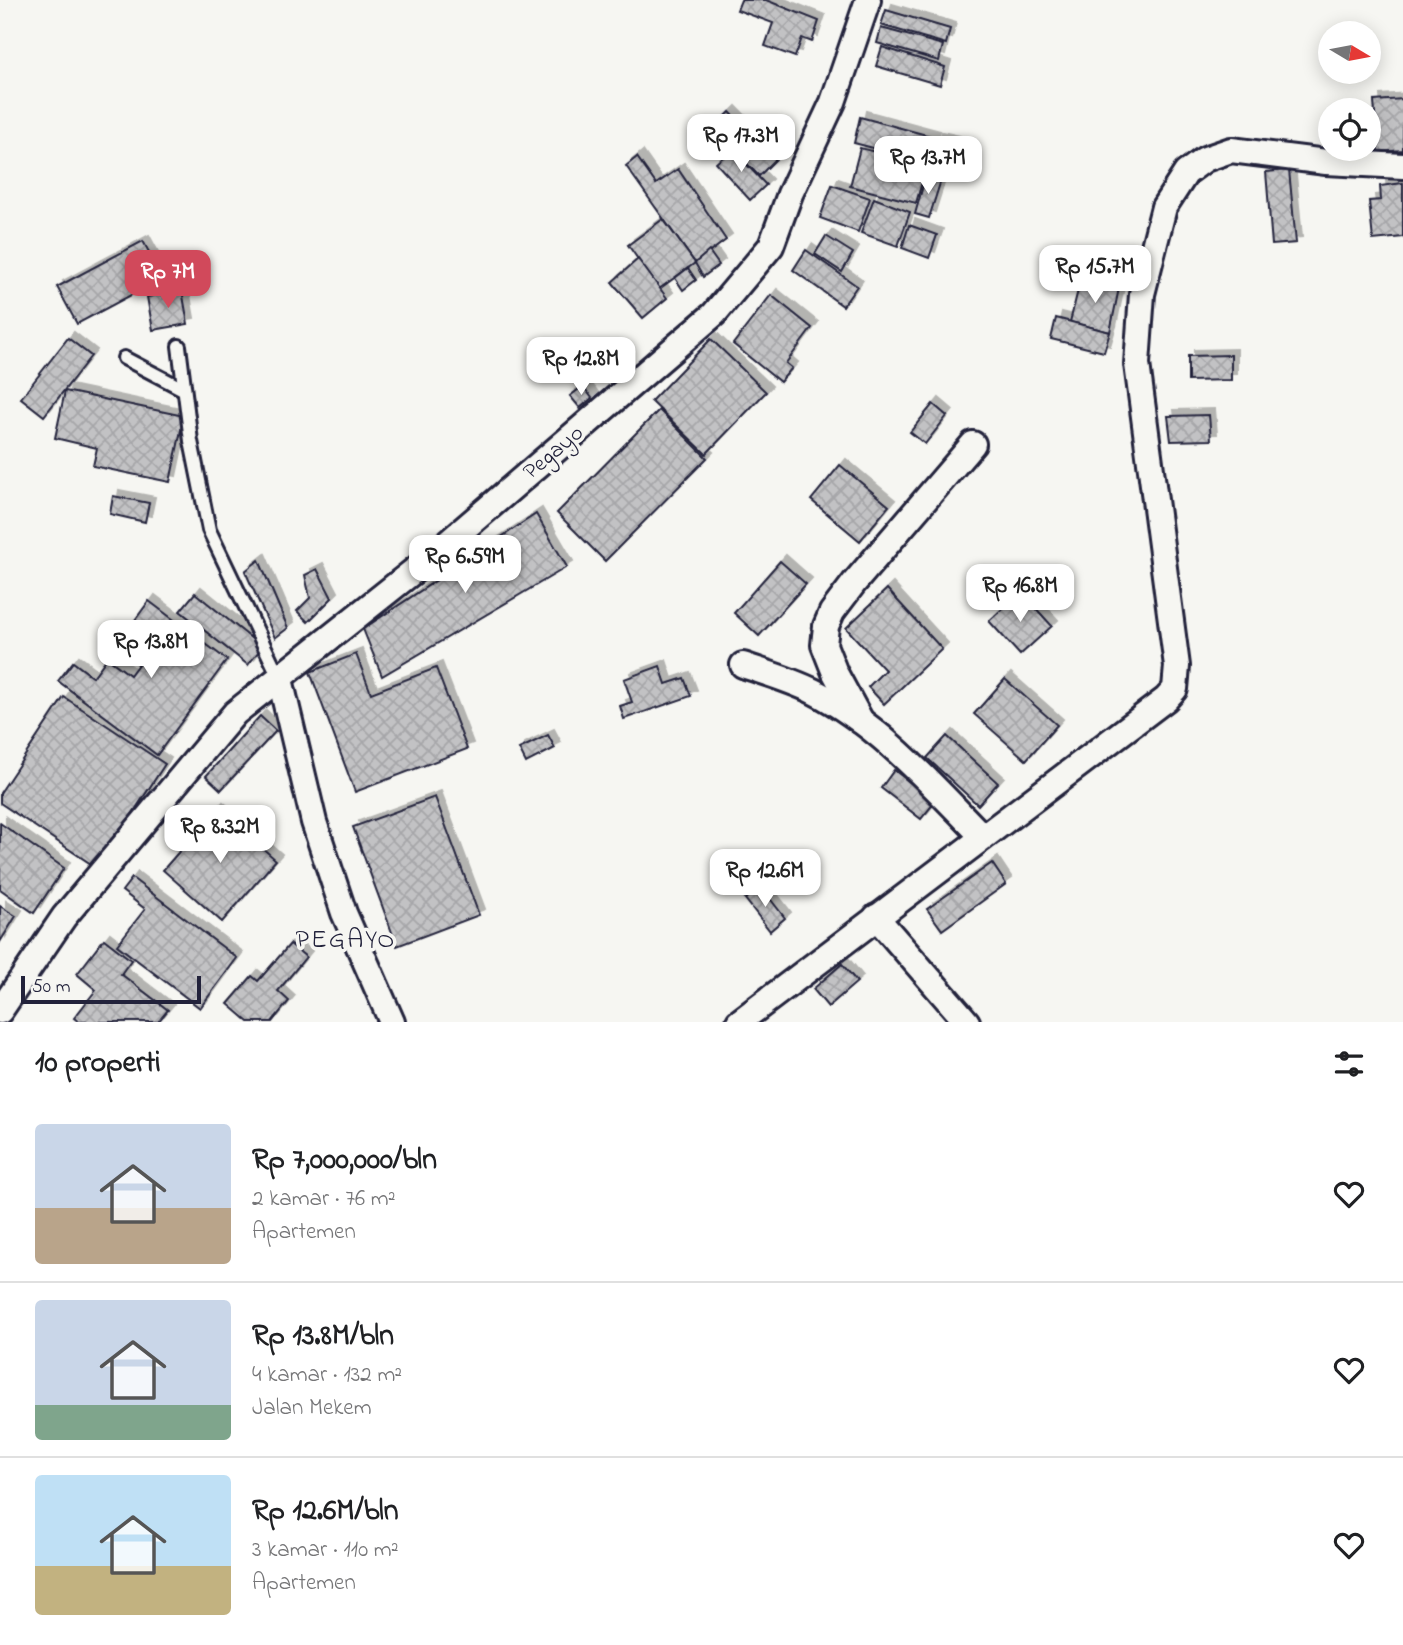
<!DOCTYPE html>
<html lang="id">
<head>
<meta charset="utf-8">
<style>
	:root { --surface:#fff; --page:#f6f6f6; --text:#202124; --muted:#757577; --line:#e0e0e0; --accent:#d1495b }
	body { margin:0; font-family:"Indie Flower",sans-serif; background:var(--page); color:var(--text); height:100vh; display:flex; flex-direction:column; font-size:26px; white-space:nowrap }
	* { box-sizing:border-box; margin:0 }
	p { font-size:23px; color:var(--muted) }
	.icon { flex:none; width:38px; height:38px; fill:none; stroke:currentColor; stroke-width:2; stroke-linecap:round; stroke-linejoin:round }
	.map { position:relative; height:1022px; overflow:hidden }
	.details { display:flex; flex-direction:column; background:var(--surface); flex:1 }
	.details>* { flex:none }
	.needle { width:46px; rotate:100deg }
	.tools { position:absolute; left:1318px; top:21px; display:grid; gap:14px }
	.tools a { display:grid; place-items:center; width:63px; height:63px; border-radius:50%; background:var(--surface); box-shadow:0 4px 18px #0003; font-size:35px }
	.scale { position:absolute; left:21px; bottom:18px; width:180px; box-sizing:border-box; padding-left:7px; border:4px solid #22223b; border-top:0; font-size:19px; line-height:24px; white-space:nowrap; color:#22223b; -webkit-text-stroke:5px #f6f6f2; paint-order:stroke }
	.price { position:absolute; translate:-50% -60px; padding:0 16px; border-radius:14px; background:#fff; color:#222; font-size:23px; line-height:46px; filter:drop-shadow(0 2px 4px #0008) }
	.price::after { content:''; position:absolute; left:50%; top:42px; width:21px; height:16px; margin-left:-10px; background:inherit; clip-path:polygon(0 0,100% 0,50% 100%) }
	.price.current { background:var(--accent); color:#fff }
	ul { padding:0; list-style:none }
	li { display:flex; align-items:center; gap:21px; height:175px; padding:0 35px }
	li+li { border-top:2px solid var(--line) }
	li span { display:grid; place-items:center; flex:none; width:196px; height:140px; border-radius:7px; color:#555 }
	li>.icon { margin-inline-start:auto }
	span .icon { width:84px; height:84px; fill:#fffc; stroke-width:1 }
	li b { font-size:30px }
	h2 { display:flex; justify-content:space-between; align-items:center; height:84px; padding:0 35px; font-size:30px }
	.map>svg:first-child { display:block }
	.building { fill:url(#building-cross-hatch); stroke:#22223b; stroke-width:2; filter:url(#shadow) }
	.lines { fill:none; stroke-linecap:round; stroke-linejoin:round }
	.service-casing { stroke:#22223b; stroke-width:18 }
	.minor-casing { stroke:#22223b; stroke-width:30 }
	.service { stroke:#f6f6f2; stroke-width:12 }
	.minor { stroke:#f6f6f2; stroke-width:24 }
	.labels { text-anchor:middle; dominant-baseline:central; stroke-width:7; stroke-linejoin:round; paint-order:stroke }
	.street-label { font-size:23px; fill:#22223b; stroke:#f6f6f2 }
	.quarter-label { font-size:26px; letter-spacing:2px; fill:#22223b; stroke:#f6f6f2 }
</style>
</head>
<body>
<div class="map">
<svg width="1403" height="1022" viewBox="0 0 1403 1022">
	<defs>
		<pattern id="building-cross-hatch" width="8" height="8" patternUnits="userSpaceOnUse" patternTransform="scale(1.75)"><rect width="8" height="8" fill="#c2c2c4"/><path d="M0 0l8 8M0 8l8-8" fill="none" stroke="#a6a6a9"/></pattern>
		<filter id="shadow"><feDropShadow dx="6" dy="-6" stdDeviation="0" flood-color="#0004"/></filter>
	</defs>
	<rect width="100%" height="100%" fill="#f6f6f2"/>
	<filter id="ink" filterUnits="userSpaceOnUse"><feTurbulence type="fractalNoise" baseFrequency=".0143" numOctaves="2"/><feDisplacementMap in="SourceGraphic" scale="14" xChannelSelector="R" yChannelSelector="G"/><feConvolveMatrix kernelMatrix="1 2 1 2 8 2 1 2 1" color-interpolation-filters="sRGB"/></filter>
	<g filter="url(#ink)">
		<g class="building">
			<polygon points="741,0 766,0 819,21 812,42 802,38 795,57 765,46 773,23 737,10"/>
			<polygon points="886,10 950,29 946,44 881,25"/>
			<polygon points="881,28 943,45 939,61 877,43"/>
			<polygon points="882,47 945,67 940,85 876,66"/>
			<polygon points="1403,99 1403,150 1378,152 1374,101"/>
			<polygon points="730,112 776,159 759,176 713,129"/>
			<polygon points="860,117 934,137 927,162 854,143"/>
			<polygon points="936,138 954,142 948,166 930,161"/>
			<polygon points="860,148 927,165 916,203 850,186"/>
			<polygon points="732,149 766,185 750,200 716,163"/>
			<polygon points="637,157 656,184 678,169 726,240 695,263 626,166"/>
			<polygon points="1289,170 1296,243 1272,245 1266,172"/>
			<polygon points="926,175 941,180 929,218 915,214"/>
			<polygon points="1403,183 1403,237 1373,240 1369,201 1381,200 1380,186"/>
			<polygon points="832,185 870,198 858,232 820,218"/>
			<polygon points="874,198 910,212 898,246 861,233"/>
			<polygon points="663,219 695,263 659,289 628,245"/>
			<polygon points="909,225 937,235 929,258 902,248"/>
			<polygon points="826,236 853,253 842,272 815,254"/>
			<polygon points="143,241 163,278 77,324 57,287"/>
			<polygon points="806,250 857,286 843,306 793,270"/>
			<polygon points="709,251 719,265 703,277 695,263"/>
			<polygon points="638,259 667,298 643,318 612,282"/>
			<polygon points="688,268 696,280 683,290 675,278"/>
			<polygon points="1081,278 1119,288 1110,332 1070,322"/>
			<polygon points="182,290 188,324 153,330 147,297"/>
			<polygon points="771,295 812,328 786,363 792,368 780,382 733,344"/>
			<polygon points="1056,318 1110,332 1104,352 1051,339"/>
			<polygon points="68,338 91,356 44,416 21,398"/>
			<polygon points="711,339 766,392 706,454 651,401"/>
			<polygon points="566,347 579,367 558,380 545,360"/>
			<polygon points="1231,355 1231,380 1188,381 1188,356"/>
			<polygon points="583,386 592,398 580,408 570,396"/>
			<polygon points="65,391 184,416 170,482 93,466 97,448 55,438"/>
			<polygon points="933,404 947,416 925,444 910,432"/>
			<polygon points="659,410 707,458 605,561 557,513"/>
			<polygon points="1209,415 1211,440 1171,441 1168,416"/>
			<polygon points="840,465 889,506 860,541 811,500"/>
			<polygon points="113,496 149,503 145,522 110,514"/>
			<polygon points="536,514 567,567 382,676 363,629"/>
			<polygon points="259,560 288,628 275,638 245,571"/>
			<polygon points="780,561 806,584 759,636 734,613"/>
			<polygon points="317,569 332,598 308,622 297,611 310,598 305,575"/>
			<polygon points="887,589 942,649 884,704 868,687 885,670 846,628"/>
			<polygon points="1021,592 1052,626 1020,655 989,621"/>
			<polygon points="195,593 262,647 248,665 180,611"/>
			<polygon points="149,601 227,660 157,755 58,681 73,662 93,677 107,658 130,675 150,648 127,631"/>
			<polygon points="356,654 371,693 436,668 467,749 355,792 310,672"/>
			<polygon points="660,666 666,684 684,678 691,696 624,719 620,706 632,702 624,679"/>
			<polygon points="1005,679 1057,725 1026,760 974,714"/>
			<polygon points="64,697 165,764 97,868 0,803 0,793"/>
			<polygon points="260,716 276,731 221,790 206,776"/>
			<polygon points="548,735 555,748 526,763 519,749"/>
			<polygon points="947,736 998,783 978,805 927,758"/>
			<polygon points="894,770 935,802 921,819 881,788"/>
			<polygon points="435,797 479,915 397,946 353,827"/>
			<polygon points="217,808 276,860 222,922 163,870"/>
			<polygon points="0,823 64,868 34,913 0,889"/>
			<polygon points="992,863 1006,884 942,930 927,909"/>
			<polygon points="132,878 237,958 200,1008 117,945 145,909 122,891"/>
			<polygon points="761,887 785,918 770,931 745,899"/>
			<polygon points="0,906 16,916 0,942"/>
			<polygon points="104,939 131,960 121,974 168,1010 158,1022 79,1022 74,1018 96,990 77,974"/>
			<polygon points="290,944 306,957 278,991 289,1001 272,1022 249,1022 228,1004 252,976 258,981"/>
			<polygon points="842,964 857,982 828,1007 813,989"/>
		</g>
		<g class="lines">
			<g class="service-casing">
				<g id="service">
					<polyline points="179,346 191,441 209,530 280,679"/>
					<polyline points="124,358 183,389"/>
				</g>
			</g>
			<g class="minor-casing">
				<g id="minor">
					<path d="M 743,665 C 766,673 791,680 813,691 C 880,725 931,784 983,837"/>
					<polyline points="280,679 314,822 344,913 392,1022"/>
					<polyline points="861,721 835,673 824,645 826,626 832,612 854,583 973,444"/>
					<polyline points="876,917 967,1022"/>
					<polyline points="0,1011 64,917 235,713 430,558 714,314 771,246 790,194 833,102 868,0"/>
					<polyline points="739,1022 1166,699 1175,689 1177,666 1137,364 1142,294 1164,207 1186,173 1205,159 1231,150 1326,162 1403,166"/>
				</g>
			</g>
			<use href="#service" class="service"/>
			<use href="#minor" class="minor"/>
		</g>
	</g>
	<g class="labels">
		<g class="street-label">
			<text transform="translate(554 453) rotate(-40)">Pegayo</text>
		</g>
		<g class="quarter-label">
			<text x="346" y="941">PEGAYO</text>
		</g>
	</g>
</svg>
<div class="tools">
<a><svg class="needle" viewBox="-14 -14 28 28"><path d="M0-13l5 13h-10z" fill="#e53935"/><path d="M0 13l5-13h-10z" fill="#757577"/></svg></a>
<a><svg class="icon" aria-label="locate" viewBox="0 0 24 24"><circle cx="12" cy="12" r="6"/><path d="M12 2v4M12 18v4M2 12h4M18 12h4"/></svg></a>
</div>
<div class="scale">50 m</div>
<b class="price" style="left:741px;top:174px">Rp 17.3M</b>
<b class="price" style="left:928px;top:196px">Rp 13.7M</b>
<b class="price" style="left:1095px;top:305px">Rp 15.7M</b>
<b class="price current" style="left:168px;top:310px">Rp 7M</b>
<b class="price" style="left:581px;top:397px">Rp 12.8M</b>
<b class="price" style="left:465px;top:595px">Rp 6.59M</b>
<b class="price" style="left:1020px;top:624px">Rp 16.8M</b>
<b class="price" style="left:151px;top:680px">Rp 13.8M</b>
<b class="price" style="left:220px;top:865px">Rp 8.32M</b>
<b class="price" style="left:765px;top:909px">Rp 12.6M</b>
</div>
<section class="details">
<h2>10 properti<svg class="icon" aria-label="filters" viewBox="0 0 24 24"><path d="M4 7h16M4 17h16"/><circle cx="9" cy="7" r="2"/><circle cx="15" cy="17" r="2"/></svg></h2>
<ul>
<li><span style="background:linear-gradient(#c9d6e8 60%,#b9a48a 0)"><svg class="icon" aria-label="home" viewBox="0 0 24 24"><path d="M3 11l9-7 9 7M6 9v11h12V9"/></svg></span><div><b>Rp 7,000,000/bln</b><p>2 kamar · 76 m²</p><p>Apartemen</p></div><svg class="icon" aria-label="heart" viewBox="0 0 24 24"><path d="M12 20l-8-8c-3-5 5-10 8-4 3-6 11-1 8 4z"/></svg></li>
<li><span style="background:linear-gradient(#c9d6e8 75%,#7fa58c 0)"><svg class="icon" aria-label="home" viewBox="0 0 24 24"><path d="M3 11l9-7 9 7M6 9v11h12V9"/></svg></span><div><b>Rp 13.8M/bln</b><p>4 kamar · 132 m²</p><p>Jalan Mekem</p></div><svg class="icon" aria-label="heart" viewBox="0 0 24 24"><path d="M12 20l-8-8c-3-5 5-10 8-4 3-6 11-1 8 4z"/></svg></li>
<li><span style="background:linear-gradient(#bfe0f5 65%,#c2b280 0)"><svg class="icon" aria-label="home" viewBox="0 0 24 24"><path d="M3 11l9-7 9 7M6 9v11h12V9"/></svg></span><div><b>Rp 12.6M/bln</b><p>3 kamar · 110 m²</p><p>Apartemen</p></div><svg class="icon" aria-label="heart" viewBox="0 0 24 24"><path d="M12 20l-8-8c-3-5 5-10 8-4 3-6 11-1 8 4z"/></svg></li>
</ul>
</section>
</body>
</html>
